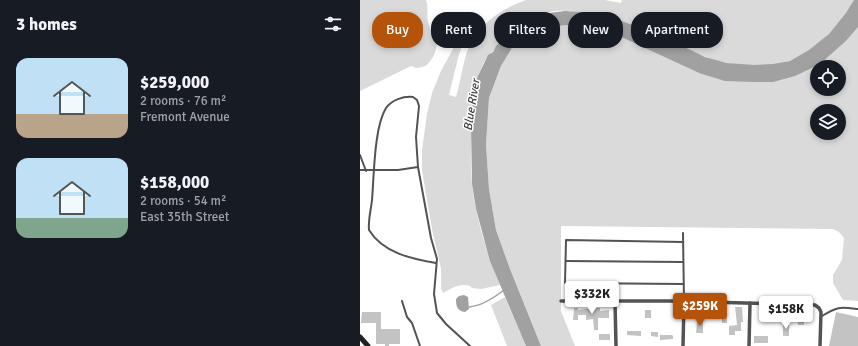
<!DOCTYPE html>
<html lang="en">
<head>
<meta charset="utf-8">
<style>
	:root { --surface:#171b24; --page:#242831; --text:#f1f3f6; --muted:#9ea1a6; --accent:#b45309 }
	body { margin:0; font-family:Signika,sans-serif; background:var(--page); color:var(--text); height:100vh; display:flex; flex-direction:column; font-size:15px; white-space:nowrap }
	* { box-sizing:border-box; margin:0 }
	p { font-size:13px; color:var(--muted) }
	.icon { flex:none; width:22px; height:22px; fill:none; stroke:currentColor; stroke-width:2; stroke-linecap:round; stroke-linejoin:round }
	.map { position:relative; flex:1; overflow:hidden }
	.drawer { display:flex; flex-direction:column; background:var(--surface); width:360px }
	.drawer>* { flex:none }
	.banner { position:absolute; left:12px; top:12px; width:380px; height:36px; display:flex; gap:8px }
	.controls { position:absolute; left:450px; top:60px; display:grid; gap:8px }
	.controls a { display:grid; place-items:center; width:36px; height:36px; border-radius:50%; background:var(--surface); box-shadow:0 2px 6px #0003; font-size:20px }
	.price { position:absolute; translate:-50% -34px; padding:0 9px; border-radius:4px; background:#fff; color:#222; font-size:13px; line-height:26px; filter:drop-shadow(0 1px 2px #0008) }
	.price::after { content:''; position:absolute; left:50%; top:24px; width:12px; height:9px; margin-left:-6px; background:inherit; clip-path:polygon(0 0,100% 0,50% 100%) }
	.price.on { background:var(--accent); color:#fff }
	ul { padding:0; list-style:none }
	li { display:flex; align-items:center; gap:12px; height:100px; padding:0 16px }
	li span { display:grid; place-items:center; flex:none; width:112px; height:80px; border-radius:12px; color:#555 }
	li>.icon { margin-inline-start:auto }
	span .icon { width:48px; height:48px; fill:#fffc; stroke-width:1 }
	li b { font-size:17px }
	h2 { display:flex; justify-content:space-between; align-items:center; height:48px; padding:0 16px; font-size:17px }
	.tag { padding:0 14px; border-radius:16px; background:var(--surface); box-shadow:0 2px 6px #0003; font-size:14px; line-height:36px }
	.tag.on { background:var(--accent); color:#fff }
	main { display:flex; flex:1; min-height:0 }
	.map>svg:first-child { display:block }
	.green { fill:#dadada; fill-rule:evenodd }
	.water { fill:#a1a1a1 }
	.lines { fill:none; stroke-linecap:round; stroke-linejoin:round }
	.stream { stroke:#a1a1a1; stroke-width:1.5 }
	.building { fill:#c3c3c3 }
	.lane { stroke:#535353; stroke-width:2 }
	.street { stroke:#535353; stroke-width:3.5 }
	.secondary { stroke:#202020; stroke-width:5 }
	.labels { text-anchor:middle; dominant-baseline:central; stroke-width:3; stroke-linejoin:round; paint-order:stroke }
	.water-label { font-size:12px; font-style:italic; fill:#424242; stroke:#fff }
</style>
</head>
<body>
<main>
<section class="drawer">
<h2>3 homes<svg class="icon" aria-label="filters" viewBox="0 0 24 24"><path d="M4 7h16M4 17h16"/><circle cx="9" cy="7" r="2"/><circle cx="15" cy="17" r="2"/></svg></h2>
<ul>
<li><span style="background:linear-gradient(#bfe0f5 70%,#b9a48a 0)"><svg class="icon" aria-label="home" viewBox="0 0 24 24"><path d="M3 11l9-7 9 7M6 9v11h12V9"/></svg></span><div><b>$259,000</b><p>2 rooms · 76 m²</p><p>Fremont Avenue</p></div></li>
<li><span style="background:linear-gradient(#bfe0f5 75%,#7fa58c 0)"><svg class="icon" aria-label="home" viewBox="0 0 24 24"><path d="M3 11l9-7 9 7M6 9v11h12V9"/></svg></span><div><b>$158,000</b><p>2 rooms · 54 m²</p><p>East 35th Street</p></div></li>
</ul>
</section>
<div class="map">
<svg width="498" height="346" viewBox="0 0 498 346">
	<rect width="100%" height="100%" fill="#fff"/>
	<g class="green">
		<path d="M 0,0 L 66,0 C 69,8 66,17 69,25 C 70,30 74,33 76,38 C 79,47 73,61 65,66 C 62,67 58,68 56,68 L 51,66 L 0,91 Z"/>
		<path d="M 166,0 L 245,0 L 261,3 L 262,0 L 494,0 C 486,18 471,34 455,46 C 448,51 438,59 429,61 C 403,69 371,66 346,57 C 329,51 314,40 297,33 C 268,22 237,13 206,11 C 185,9 167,20 149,29 C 145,33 144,37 141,41 C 138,46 133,51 129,55 C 124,59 121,70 118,76 C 113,89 113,105 112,118 C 111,139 110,165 112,185 C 116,219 127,253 140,285 L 121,289 L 112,288 L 110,286 C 100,283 92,288 83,293 L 81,288 L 81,269 L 72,229 L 62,170 L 62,150 L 67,114 L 72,93 L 81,71 L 99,38 L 104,39 L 98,58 L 89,95 L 96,97 C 100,83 102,69 106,55 C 114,27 140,9 166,0 Z"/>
		<path d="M 210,25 L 259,36 L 339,73 L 460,64 L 486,41 L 498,27 L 498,301 L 483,300 L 473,283 L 473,275 L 482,260 L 484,238 L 479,232 L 473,229 L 201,226 L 201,311 L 215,346 L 181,346 L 150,269 L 136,230 L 129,189 L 126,145 L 129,98 L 141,66 L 155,43 L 168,34 L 180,29 L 196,26 ZM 457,67 L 479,67 L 479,89 L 457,89 ZM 457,111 L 479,111 L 479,133 L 457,133 Z"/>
		<polygon points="145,297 166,346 147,346 131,305"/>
	</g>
	<g class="water">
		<polygon points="494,0 498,0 498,27 486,41 460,64 435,76 413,82 394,82 365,81 339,73 259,36 210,25 196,26 180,29 168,34 155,43 141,66 129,98 126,145 129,189 136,230 150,269 181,346 166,346 130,261 116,209 112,184 111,127 113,99 117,78 128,55 133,52 136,46 142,41 145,33 169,18 181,14 205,11 232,13 259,20 298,34 345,57 367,63 394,65 413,64 430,61 449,50 469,34 486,13"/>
		<path d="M 104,295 L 108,297 L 109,309 L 105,312 C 97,311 96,306 96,299 L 99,296 Z"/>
	</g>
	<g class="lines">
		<path class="stream" d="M 109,307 C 121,306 135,297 144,290"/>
	</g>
	<g class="building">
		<polygon points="375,307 382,307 383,322 381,322 381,331 375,331 375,335 369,335 369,326 377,325"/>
		<polygon points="214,308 218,308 218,310 232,308 240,308 240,311 249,310 249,318 238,318 238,330 234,330 233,319 226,320 226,315 218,315 218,320 213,320"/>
		<rect x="285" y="310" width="6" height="8"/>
		<polygon points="2,312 21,312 21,329 40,329 40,344 29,344 29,346 25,346 25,344 16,344 16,323 1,323"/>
		<rect x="362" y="312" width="5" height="11"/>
		<polygon points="476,312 498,317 498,346 469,346"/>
		<rect x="438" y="316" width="6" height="9"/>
		<polygon points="337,321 343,321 343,333 336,333"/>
		<rect x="423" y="325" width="6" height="11"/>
		<polygon points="267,331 281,331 281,336 267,335"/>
		<polygon points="291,332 298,332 298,337 291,336"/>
		<rect x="239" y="334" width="11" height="6"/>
		<polygon points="300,335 312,335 313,336 313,339 300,340"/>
		<rect x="394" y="336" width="14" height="7"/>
	</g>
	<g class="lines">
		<g class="lane">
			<polyline points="0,155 6,171"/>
			<path d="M 58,167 L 56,137 L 59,106 L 57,100 L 53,97 C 43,96 32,100 26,108 C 14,127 14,177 12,200 C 11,210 8,220 9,230 C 23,253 52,259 76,263"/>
			<polyline points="0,170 38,170 58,167 71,238 77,259 74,294 77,313 86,324 110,346"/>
			<polyline points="323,233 324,301"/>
			<polyline points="323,242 206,240 205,283 323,284"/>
			<polyline points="206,261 323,262"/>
			<polyline points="42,301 47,317 52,323 60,346"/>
			<path d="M 462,316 C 478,306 480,307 498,309"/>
		</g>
		<g class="street">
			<polyline points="201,301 309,301 455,305 459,308 461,312 460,346"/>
			<polyline points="255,301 256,346"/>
			<polyline points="323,346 324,302"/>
			<polyline points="389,346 390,303"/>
		</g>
		<polyline class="secondary" points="0,337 8,346"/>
	</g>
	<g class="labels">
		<g class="water-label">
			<text transform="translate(112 105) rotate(-81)">Blue River</text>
		</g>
	</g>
</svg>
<div class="controls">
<a><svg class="icon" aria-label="locate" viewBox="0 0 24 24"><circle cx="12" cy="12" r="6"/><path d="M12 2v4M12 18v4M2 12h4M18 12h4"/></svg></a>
<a><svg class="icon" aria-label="layers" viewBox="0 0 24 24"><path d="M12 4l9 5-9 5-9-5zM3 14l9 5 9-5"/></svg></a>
</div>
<b class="price" style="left:232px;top:315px">$332K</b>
<b class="price on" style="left:340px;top:327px">$259K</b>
<b class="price" style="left:426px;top:330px">$158K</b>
<div class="banner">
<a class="tag on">Buy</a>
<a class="tag">Rent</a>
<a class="tag">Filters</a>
<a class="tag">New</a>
<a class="tag">Apartment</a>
</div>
</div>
</main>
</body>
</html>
